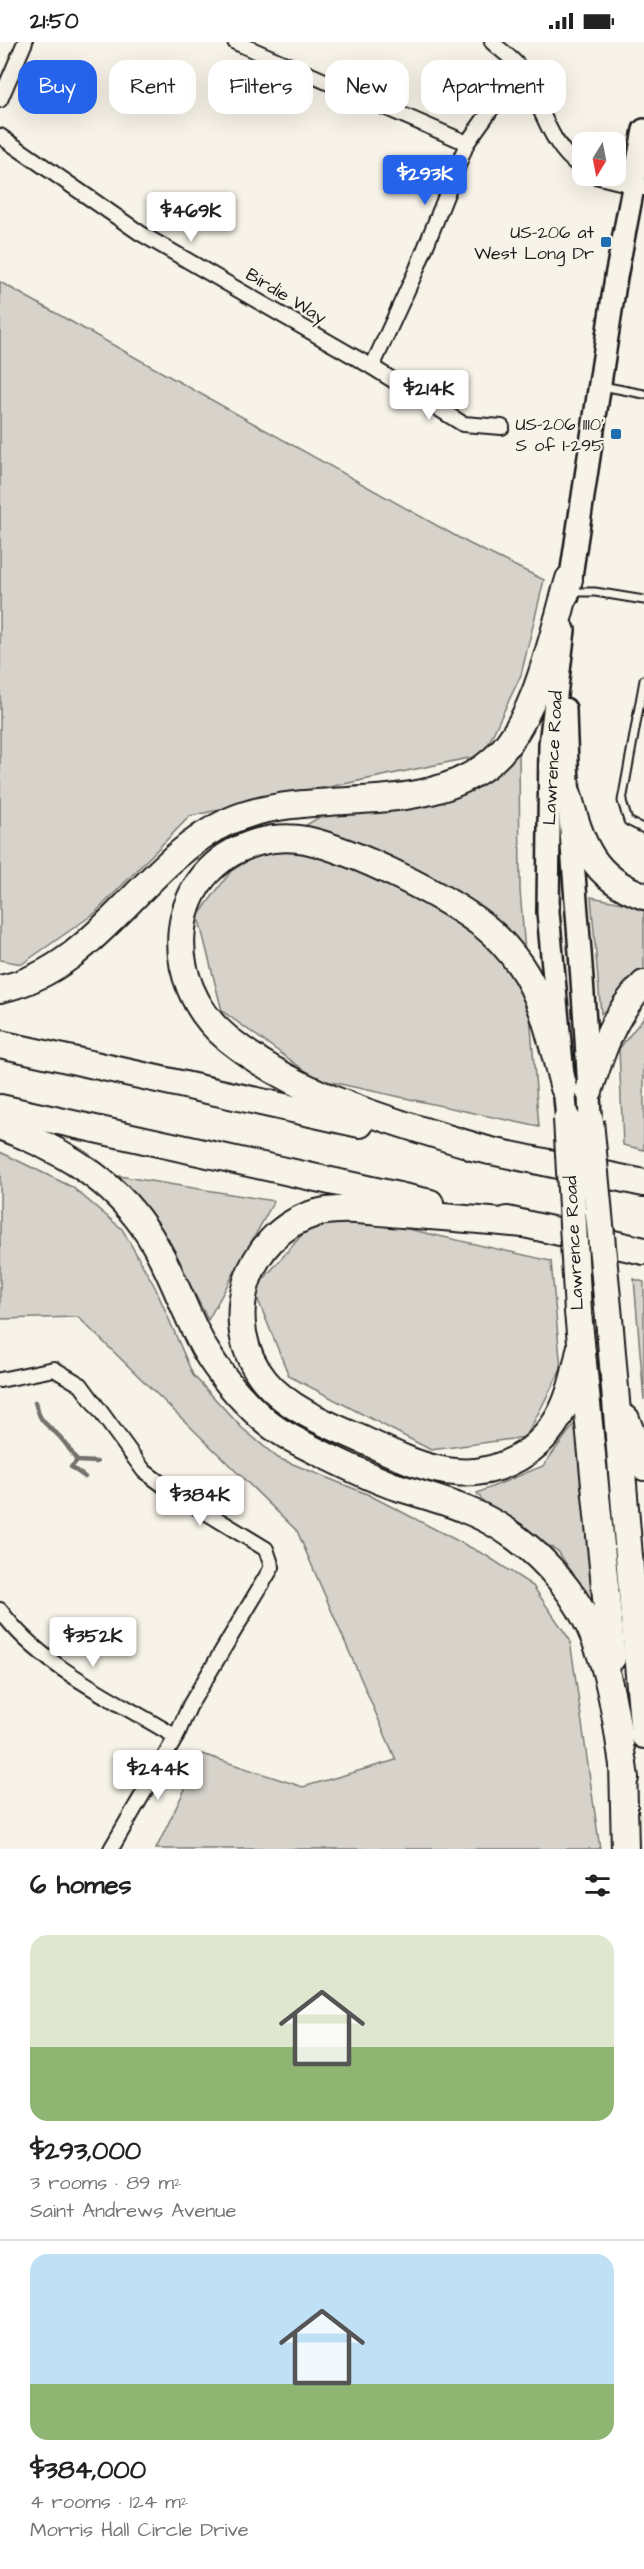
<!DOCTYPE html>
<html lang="en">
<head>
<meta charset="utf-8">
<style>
	:root { --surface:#fff; --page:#f6f6f6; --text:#222; --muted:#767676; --line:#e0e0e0; --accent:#2563eb }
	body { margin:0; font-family:"Architects Daughter",sans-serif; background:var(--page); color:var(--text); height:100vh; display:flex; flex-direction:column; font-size:22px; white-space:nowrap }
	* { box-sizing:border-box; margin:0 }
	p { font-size:20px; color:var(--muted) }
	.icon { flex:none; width:33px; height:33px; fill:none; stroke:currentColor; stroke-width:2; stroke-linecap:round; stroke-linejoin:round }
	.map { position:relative; height:1807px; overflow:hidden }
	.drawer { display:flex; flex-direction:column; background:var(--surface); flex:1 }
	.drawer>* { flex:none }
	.top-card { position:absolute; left:18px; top:18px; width:609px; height:54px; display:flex; gap:12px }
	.needle { width:39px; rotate:190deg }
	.buttons { position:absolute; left:572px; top:90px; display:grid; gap:12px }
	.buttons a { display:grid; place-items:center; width:54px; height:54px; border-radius:12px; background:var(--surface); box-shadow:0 6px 24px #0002; font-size:30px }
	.price { position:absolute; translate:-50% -51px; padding:0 14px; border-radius:6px; background:#fff; color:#222; font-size:20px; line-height:39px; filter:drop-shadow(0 2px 3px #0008) }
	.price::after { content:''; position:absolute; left:50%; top:36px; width:18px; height:14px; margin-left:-9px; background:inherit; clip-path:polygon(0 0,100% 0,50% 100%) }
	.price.active { background:var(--accent); color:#fff }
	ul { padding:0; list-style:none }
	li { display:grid; align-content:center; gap:12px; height:318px; padding:0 30px }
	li+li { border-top:2px solid var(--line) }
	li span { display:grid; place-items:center; height:186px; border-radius:18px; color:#555 }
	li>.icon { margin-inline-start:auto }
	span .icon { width:108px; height:108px; fill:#fffc; stroke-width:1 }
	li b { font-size:26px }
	h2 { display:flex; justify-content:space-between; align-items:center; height:72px; padding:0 30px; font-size:26px }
	.chip { padding:0 21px; border-radius:18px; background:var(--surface); box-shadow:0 6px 24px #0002; font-size:21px; line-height:54px }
	.chip.active { background:var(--accent); color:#fff }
	.status { display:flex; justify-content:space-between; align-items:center; height:42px; padding:0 30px; background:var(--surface); direction:ltr }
	.status svg { height:16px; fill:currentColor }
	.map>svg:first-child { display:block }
	.green { fill:#d7d3cb; stroke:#7a7874; stroke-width:1.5 }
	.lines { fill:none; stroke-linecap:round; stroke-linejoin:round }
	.stream { stroke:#72716c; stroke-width:4.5 }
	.lane-casing { stroke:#1c1c1c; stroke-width:11 }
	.street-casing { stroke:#1c1c1c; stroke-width:18 }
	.primary-casing { stroke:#1c1c1c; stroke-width:26 }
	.highway-casing { stroke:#1c1c1c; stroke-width:30 }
	.lane { stroke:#f7f3e8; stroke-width:7 }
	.street { stroke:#f7f3e8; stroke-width:14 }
	.primary { stroke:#f7f3e8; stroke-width:21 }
	.highway { stroke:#f7f3e8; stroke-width:26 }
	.highway-bridge-casing { stroke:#1c1c1c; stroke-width:30; stroke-linecap:butt }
	.highway-bridge { stroke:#f7f3e8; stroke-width:26 }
	.poi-dot { fill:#1f6fb2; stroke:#f7f3e8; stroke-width:2 }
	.labels { text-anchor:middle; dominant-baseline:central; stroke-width:4.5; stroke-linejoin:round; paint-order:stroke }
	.poi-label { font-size:18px; fill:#1c1c1c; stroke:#f7f3e8; text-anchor:end }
	.street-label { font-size:18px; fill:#1c1c1c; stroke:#f7f3e8 }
</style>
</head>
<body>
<div class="status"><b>21:50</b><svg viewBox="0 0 49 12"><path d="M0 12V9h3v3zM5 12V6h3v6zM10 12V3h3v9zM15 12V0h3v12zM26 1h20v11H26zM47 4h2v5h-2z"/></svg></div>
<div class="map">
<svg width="644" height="1807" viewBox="0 0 644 1807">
	<rect width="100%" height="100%" fill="#f7f3e8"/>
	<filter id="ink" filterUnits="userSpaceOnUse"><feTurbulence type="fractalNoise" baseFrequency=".0167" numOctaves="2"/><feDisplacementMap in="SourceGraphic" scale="12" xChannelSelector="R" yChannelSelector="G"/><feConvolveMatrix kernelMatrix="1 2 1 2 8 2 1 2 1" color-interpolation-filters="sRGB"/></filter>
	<g filter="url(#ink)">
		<g class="green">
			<polygon points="0,240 470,502 544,538 521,633 483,713 190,774 95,871 22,922 0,918"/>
			<polygon points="519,702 520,848 539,1085 317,1037 222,969 198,874 231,829 331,768 458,750"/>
			<polygon points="591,855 644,865 644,931 601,972"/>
			<polygon points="644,975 644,1108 623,1103 619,1007"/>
			<polygon points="0,1110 72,1145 122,1187 155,1245 193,1333 242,1386 278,1416 367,1452 487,1514 533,1544 570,1598 600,1807 156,1807 202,1712 303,1745 396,1718 297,1489 78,1275 0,1277"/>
			<polygon points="119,1134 274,1159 208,1278 173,1209"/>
			<polygon points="336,1171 551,1219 561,1327 526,1395 431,1408 289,1334 254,1248 313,1180"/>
			<polygon points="634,1237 644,1240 644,1358"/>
			<polygon points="579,1376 597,1570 558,1509 491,1470 477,1451 543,1424"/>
		</g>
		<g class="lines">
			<g class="stream">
				<path d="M 35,1360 C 40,1379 43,1380 56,1391 C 65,1399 71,1409 77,1419 L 97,1420"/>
				<polyline points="77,1419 71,1425 85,1435"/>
			</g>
			<g class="lane-casing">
				<g id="lane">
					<polyline points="602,344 644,352"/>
					<polyline points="571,550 595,550 644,558"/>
					<polyline points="644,638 622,759 628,779 644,787"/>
				</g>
			</g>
			<g class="street-casing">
				<g id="street">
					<polyline points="235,0 467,101"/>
					<path d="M 492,0 C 501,9 516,18 522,29 C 541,61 549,105 582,126"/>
					<polyline points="0,58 25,0"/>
					<polyline points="0,94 140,191 372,325 463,382 502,385"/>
					<polyline points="595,134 644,146"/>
					<polyline points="372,325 416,229 467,101 492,66 526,39"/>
					<polyline points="0,1338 54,1327 81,1343 144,1429 171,1449 266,1507 272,1525 190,1663 176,1695 111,1807"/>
					<path d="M 0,1568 C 43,1627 115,1657 176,1695"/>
				</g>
			</g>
			<g class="primary-casing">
				<g id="primary">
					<polyline points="568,554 616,235 644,88"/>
					<polyline points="564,588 550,702 548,870 567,1077"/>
					<path d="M 565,667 C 568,805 586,941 590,1079"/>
				</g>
			</g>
			<g class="highway-casing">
				<g id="highway">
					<path d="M 568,752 C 581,801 592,836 644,854"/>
					<path d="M 0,947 C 98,927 142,820 227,780 C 309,742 422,780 493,718 C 537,679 552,593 569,537"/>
					<polyline points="0,1002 360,1082"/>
					<path d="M 589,1049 C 601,1011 614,970 644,942"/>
					<polyline points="0,1066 430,1161"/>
					<path d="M 0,1084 C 53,1104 103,1131 138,1177 C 168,1216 181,1264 204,1306 C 219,1332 240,1356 262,1376 C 277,1390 298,1400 316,1409 C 340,1421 365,1433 391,1443 C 415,1451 440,1457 464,1467 C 501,1481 535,1507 560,1538 C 608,1595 614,1665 625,1736"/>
					<polyline points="472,1105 644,1141"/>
					<path d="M 490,1109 C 399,1081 304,1058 228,997 C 159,941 164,827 258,800 C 273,796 290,795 306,798 C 355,809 444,853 484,884 C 498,895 510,909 520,923 C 545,959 552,1004 564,1046"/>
					<polyline points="507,1178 644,1209"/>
					<path d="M 524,1182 C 483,1178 443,1175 402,1172 C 374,1170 344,1164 316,1171 C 245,1192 218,1282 265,1339 C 288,1367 329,1383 361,1397 C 390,1410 423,1428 455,1430 C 500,1434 542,1409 562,1369 C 572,1349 576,1326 581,1304"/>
					<polyline points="578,1270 612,1616"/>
					<polyline points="610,1287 644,1693"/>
					<polyline points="626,1377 644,1425"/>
					<polyline points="623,1721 625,1807"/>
				</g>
			</g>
			<use href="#lane" class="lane"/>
			<use href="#street" class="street"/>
			<use href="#primary" class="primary"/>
			<use href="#highway" class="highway"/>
			<g class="highway-bridge-casing">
				<g id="highway-bridge">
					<polyline points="567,1077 578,1270"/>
					<polyline points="590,1079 610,1287"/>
				</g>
			</g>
			<use href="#highway-bridge" class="highway-bridge"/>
		</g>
	</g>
	<g class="poi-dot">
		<rect x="600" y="194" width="12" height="12" rx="3"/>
		<rect x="610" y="386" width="12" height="12" rx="3"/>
	</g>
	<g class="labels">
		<g class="poi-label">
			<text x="594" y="190">US-206 at<tspan x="594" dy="21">West Long Dr</tspan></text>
			<text x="604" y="382">US-206 1110'<tspan x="604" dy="21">S of I-295</tspan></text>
		</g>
		<g class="street-label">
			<text transform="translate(286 254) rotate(31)">Birdie Way</text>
			<text transform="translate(553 716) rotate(-87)">Lawrence Road</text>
			<text transform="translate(574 1201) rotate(-93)">Lawrence Road</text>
		</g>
	</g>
</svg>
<div class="buttons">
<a><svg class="needle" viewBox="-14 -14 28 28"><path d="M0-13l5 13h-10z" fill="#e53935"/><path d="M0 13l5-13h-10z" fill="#767676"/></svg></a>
</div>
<b class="price active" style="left:425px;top:164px">$293K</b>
<b class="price" style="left:191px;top:201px">$469K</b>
<b class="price" style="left:429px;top:379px">$214K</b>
<b class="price" style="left:200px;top:1485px">$384K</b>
<b class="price" style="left:93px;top:1626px">$352K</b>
<b class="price" style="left:158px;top:1759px">$244K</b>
<div class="top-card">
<a class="chip active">Buy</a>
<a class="chip">Rent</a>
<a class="chip">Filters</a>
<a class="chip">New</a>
<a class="chip">Apartment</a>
</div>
</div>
<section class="drawer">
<h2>6 homes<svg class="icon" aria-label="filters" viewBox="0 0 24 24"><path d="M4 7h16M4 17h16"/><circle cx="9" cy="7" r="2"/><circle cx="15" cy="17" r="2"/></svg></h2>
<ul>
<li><span style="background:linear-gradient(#dfe7d0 60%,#8fb573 0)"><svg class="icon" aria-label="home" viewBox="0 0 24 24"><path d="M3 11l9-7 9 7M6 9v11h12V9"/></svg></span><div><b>$293,000</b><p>3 rooms · 89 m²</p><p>Saint Andrews Avenue</p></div></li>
<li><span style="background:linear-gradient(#bfe0f5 70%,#8fb573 0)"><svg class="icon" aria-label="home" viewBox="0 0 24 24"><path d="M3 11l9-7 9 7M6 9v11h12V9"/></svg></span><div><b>$384,000</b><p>4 rooms · 124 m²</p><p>Morris Hall Circle Drive</p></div></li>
</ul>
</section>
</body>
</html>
